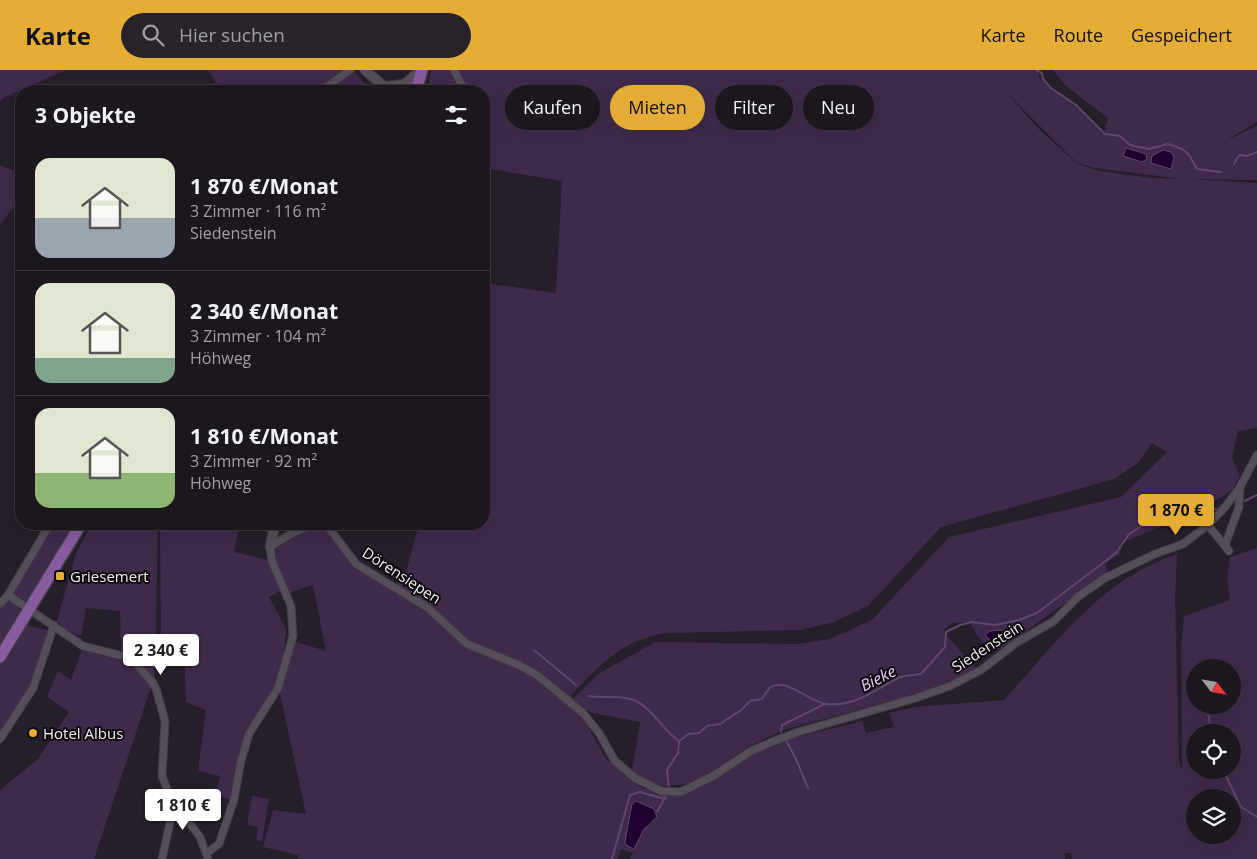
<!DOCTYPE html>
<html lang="de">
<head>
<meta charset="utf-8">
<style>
	:root { --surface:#1c171f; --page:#29242c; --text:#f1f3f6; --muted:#a09fa4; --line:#3a363d; --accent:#e6ad36 }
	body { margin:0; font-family:"Open Sans",sans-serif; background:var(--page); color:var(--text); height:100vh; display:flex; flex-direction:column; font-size:19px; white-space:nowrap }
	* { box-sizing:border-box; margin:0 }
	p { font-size:16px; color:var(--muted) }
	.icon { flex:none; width:28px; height:28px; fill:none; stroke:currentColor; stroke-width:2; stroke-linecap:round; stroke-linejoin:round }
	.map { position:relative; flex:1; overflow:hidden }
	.sheet { position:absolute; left:15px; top:15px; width:475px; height:445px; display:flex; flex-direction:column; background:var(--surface); border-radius:20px; box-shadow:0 5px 20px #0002,0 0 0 1px var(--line) }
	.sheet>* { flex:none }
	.top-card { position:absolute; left:505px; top:15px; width:475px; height:45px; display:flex; gap:10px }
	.needle { width:32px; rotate:121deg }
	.controls { position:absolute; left:1186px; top:589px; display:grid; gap:10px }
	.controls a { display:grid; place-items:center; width:55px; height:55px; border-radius:50%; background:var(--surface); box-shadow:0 5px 20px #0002,0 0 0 1px var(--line); font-size:25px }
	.price { position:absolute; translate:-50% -42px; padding:0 11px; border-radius:5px; background:#fff; color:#222; font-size:16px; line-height:32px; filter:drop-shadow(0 1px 2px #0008) }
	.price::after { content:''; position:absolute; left:50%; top:30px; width:15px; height:11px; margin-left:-8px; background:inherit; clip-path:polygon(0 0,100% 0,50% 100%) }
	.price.selected { background:var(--accent); color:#111 }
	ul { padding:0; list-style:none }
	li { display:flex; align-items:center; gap:15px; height:125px; padding:0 20px }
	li+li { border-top:1px solid var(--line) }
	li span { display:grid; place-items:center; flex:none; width:140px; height:100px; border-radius:15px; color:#555 }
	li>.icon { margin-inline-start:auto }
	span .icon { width:60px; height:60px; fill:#fffc; stroke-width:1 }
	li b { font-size:21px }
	h2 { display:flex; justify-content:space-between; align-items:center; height:60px; padding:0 20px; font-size:21px }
	.pill { padding:0 18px; border-radius:22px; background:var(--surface); box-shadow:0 5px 20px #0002,0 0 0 1px var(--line); font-size:18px; line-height:45px }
	.pill.selected { background:var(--accent); color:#111 }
	header { display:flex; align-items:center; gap:30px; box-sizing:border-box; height:70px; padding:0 25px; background:var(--accent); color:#111 }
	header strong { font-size:24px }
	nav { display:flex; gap:28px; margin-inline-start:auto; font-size:18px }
	.search { width:350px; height:45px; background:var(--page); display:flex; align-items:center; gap:12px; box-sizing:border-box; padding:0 18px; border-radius:28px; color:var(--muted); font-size:19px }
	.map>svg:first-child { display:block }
	.green { fill:#402a4c; fill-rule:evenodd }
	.water { fill:#1f002f; stroke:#5e476a }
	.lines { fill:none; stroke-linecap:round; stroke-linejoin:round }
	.stream { stroke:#5e476a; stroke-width:2 }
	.minor-casing { stroke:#403b43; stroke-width:9 }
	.tertiary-casing { stroke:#403b43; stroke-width:11 }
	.primary-casing { stroke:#403b43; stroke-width:14 }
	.minor { stroke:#554e59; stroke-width:7 }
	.tertiary { stroke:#554e59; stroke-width:9 }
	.primary { stroke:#875c9f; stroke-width:11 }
	.poi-dot { fill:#e6ad36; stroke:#0d0a0e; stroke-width:2 }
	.labels { text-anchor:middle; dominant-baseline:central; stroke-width:4; stroke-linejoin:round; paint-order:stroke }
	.street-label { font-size:15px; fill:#f2eef5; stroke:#0d0a0e }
	.poi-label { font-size:15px; fill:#f2eef5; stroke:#0d0a0e; text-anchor:start }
	.water-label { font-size:16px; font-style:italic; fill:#e7c9fb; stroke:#0d0a0e }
</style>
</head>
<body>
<header>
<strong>Karte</strong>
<div class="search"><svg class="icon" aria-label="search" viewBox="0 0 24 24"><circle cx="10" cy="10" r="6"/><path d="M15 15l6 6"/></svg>Hier suchen</div>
<nav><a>Karte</a><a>Route</a><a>Gespeichert</a></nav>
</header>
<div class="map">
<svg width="1257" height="789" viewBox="0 0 1257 789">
	<rect width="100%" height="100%" fill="#251f29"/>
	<g class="green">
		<polygon points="0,0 66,0 3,28 0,32"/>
		<polygon points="208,0 344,0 314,21 221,21"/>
		<path d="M 431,0 L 1038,0 L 1039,8 L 1073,34 L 1104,64 L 1108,48 L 1066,16 L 1053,0 L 1257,0 L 1257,52 L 1225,71 L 1257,56 L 1257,110 L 1188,109 L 1257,113 L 1257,358 L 1238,361 L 1232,388 L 1240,406 L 1232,420 L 1203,439 L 1124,472 L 1119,484 L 1105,494 L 1108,502 L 1001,579 C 983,579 977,566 970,552 L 951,553 L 943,561 L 977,600 L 914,625 L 783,660 L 748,677 L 707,705 L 688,714 L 663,716 L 647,712 L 632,701 L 640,652 L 593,643 L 577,636 L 605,688 L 643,718 L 661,723 L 677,724 L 750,683 L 784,670 L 862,651 L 866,663 L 894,657 L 889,643 L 914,637 L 1004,630 C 1058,571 1099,511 1177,484 L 1175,528 L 1179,689 L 1180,697 L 1182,697 L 1181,582 L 1184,546 L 1230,530 L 1227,509 L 1230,487 L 1257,478 L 1257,789 L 1072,789 L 1071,783 L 1065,783 L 1065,789 L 630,789 L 633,783 L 621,779 L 618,789 L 298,789 L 299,785 L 263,777 L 273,740 L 306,744 L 279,619 L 293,571 L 326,581 L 313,515 L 288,523 C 284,513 275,500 274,489 C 272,467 311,458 328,461 L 358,501 L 394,515 L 404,509 L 419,454 L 484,454 L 484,213 L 556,223 L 562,111 L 484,98 L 488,89 L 484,74 L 484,21 L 428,21 ZM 1004,20 L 1077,93 L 1095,98 L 1182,109 L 1151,108 L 1100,101 L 1077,94 L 1037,57 ZM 1152,373 L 1167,382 L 1121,427 L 949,467 L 872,550 L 830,569 L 797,574 L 655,572 L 598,604 L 573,629 L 571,625 C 600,595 623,569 667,563 L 800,560 L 834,552 L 868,536 L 941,457 L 1114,409 L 1139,392 ZM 1195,598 L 1232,598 L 1232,635 L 1195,635 ZM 1195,662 L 1232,662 L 1232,700 L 1195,700 ZM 1195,728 L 1232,728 L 1232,765 L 1195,765 ZM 646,735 L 657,742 L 652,753 L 644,759 Z"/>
		<polygon points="354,1 363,12 374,21 336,21 337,13"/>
		<polygon points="0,95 21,104 21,126 0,155"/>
		<polygon points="55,454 74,454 26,532 12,523"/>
		<polygon points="92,454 158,454 155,605 94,789 0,789 0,720 38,689 69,642 47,627 58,601 71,610 83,576 121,581 120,541 86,538 81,566 67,561 57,551 76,483"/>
		<polygon points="160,454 240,454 234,482 268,490 281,521 269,527 286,559 284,581 275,616 247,661 234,730 216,726 220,706 198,701 206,640 186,632 184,573 161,572"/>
		<polygon points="8,529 21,539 0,577 0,538"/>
		<polygon points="26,555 48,560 33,618 0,669 0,594"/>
		<polygon points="252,726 269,729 262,771 256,770 258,757 247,755"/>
	</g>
	<g class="water">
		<polygon points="1126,78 1146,84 1147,89 1142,92 1123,86"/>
		<polygon points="1163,80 1171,82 1174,87 1171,99 1151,93 1152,86"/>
		<polygon points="1005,560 1008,563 993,573 985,565 990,561"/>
		<polygon points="636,731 654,739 657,747 644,759 634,779 626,775 625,772 632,734"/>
	</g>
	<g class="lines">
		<g class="stream">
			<polyline points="1036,0 1042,3 1043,9 1051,18 1076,35 1105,64 1120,66 1130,75 1149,79 1168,74 1182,79 1189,85 1197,99 1221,102"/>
			<polyline points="1234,94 1239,85 1247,86 1257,82"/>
			<polyline points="1245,431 1257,425"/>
			<polyline points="534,580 576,615"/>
			<path d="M 589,626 C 603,629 622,624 636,631 C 654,640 663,661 679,671"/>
			<polyline points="1207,635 1211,662"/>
			<polyline points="781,662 782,655 825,634"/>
			<polyline points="787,672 796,689 808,718"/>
			<polyline points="1223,700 1241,737 1257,747"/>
			<path d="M 669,718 L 667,700 L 678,683 L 679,671 L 689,664 L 699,663 L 707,656 L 720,654 L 741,640 L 750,631 L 762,629 L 770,617 C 789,608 808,632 827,634 C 855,637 875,620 898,608 C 904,605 914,605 921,604 L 945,577 L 946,562 L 960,555 L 972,552 L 995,555 L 1019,550 L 1037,543 L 1116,483 L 1129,464 L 1147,453 L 1216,439"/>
			<polyline points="657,742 667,724"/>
			<polyline points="612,789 630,725 640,722 665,729"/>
		</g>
		<g class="minor-casing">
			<g id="minor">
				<polyline points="454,0 465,21"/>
				<polyline points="321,21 350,0"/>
				<polyline points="1208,455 1229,481"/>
				<polyline points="329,458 344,454"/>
				<polyline points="1225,475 1239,437 1240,417"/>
				<polyline points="8,525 83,576 131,588 153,613 156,619 165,651 162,706 170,727 200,767 208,789"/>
				<polyline points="0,534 8,525 50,454"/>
				<polyline points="0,669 33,618 54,555"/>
				<path d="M 207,783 L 219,774 L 234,730 L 241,691 L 249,664 L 278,618 L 293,566 L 291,536 L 272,491 L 270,477 C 285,467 311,449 329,458 L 356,494 L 428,538 L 467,574 L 519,595 L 537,605 L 583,643 L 599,663 L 615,691 L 635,708 L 661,721 L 681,722 L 713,706 L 751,681 L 774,671 L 798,662 L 916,628 L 950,616 L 981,600 L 1016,573 L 1054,551 L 1079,526 L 1105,508 L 1155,484 L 1183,474 L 1208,455 L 1226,436 L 1240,417 L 1257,385"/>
				<polyline points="162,789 171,748 170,727"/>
			</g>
		</g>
		<g class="tertiary-casing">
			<g id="tertiary">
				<polyline points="365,0 387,19"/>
				<polyline points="384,17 405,14 421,0"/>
				<polyline points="270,477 275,454"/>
			</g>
		</g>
		<g class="primary-casing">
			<g id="primary">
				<polyline points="416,21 422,0"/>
				<polyline points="0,587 81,454"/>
			</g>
		</g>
		<use href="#minor" class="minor"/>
		<use href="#tertiary" class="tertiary"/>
		<use href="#primary" class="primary"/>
	</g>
	<g class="poi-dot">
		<rect x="55" y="501" width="10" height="10" rx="2.5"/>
		<circle cx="33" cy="663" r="5"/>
	</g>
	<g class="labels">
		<g class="street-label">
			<text transform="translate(402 505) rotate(33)">Dörensiepen</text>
			<text transform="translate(987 576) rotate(-33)">Siedenstein</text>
		</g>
		<g class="poi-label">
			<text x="70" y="506">Griesemert</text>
			<text x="43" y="663">Hotel Albus</text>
		</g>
		<g class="water-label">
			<text transform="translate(878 608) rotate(-27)">Bieke</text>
		</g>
	</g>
</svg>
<div class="controls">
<a><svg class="needle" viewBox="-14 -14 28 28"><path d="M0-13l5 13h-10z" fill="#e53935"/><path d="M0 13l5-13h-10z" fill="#a09fa4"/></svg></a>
<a><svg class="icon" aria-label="locate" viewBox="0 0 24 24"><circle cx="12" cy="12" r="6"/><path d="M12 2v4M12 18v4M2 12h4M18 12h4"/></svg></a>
<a><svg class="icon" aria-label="layers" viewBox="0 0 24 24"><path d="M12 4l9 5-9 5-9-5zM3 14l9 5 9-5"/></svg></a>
</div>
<b class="price selected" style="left:1176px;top:466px">1 870 €</b>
<b class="price" style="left:161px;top:606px">2 340 €</b>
<b class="price" style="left:183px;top:761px">1 810 €</b>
<div class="top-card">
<a class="pill">Kaufen</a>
<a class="pill selected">Mieten</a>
<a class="pill">Filter</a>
<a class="pill">Neu</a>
</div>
<section class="sheet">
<h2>3 Objekte<svg class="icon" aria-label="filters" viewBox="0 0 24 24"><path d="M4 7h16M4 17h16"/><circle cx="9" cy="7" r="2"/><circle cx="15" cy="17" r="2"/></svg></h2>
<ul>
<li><span style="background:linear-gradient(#dfe7d0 60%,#9aa5b1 0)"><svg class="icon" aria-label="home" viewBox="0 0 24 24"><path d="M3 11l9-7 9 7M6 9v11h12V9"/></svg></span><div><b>1 870 €/Monat</b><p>3 Zimmer · 116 m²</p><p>Siedenstein</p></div></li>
<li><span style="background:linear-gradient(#dfe7d0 75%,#7fa58c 0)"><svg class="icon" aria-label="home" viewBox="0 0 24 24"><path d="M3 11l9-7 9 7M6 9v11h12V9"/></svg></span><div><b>2 340 €/Monat</b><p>3 Zimmer · 104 m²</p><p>Höhweg</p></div></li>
<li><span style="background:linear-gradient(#dfe7d0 65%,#8fb573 0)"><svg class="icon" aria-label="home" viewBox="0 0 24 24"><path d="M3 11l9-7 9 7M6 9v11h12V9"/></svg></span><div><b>1 810 €/Monat</b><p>3 Zimmer · 92 m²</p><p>Höhweg</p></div></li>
</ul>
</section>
</div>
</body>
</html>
